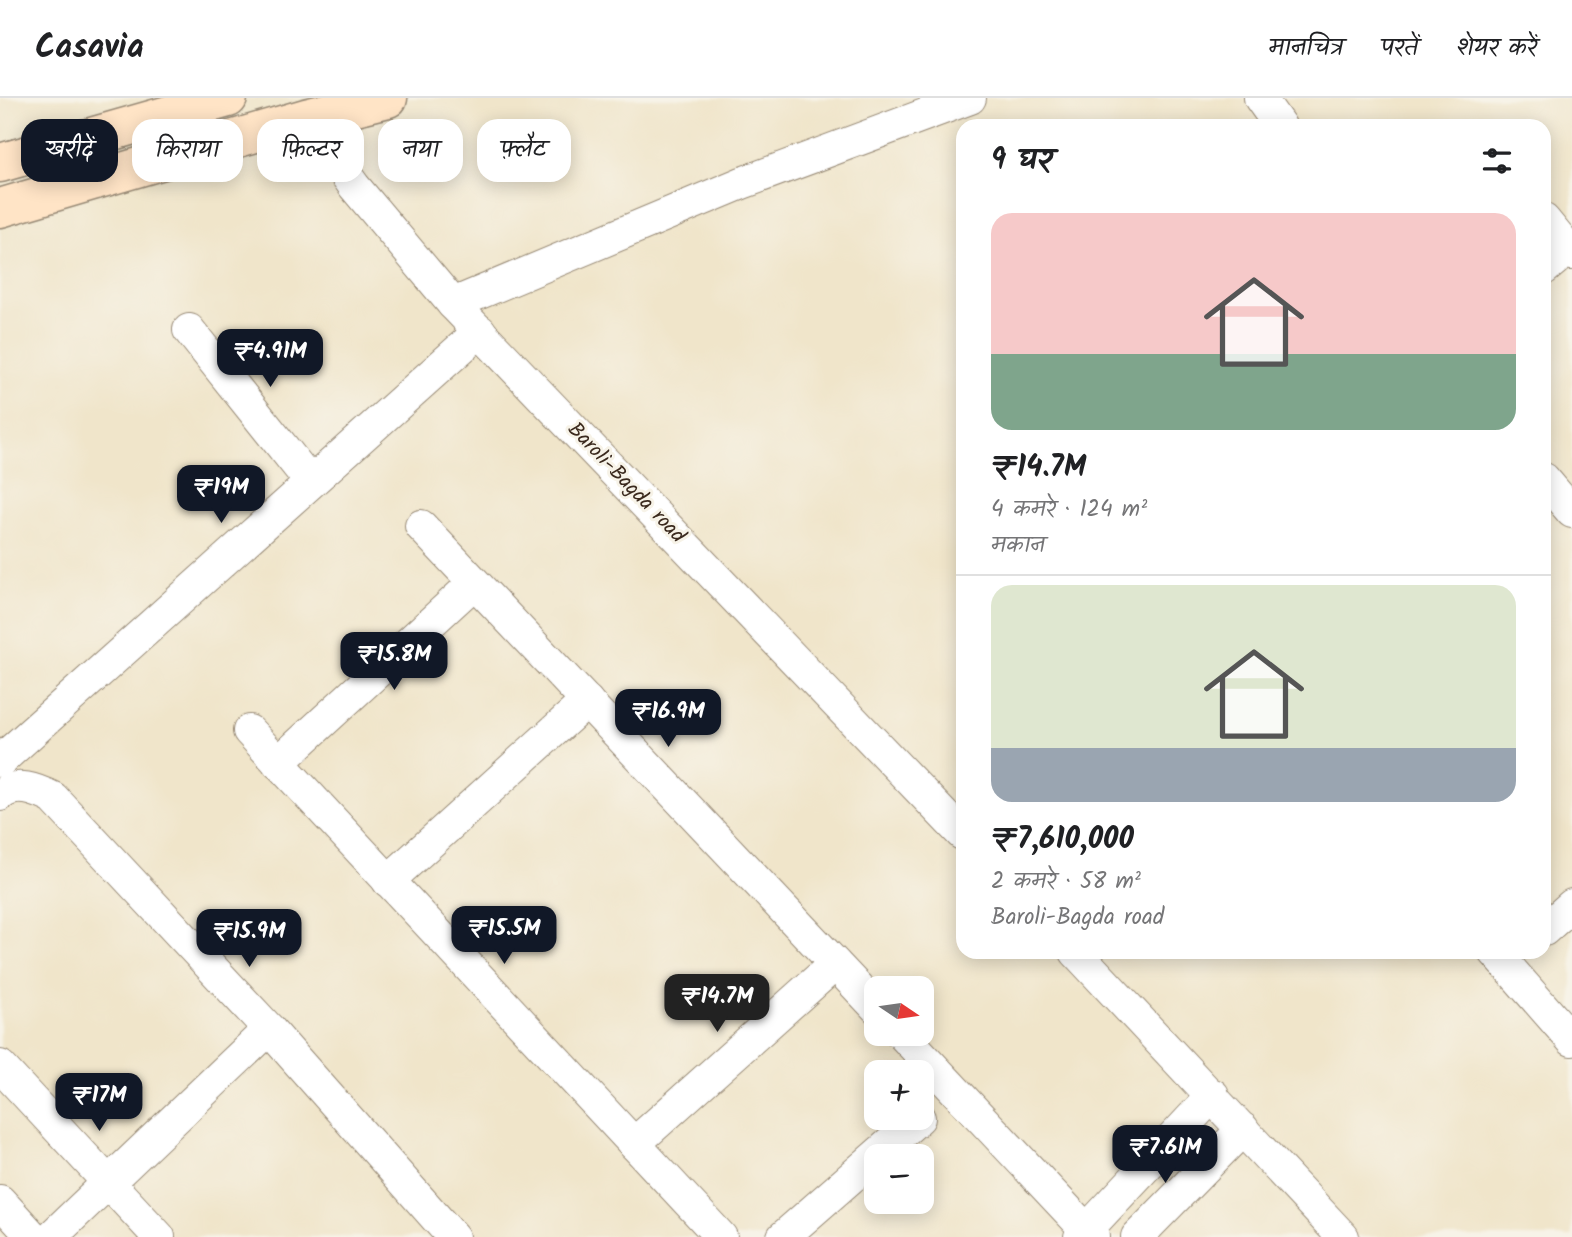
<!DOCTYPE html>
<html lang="hi">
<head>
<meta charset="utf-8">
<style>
	:root { --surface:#fff; --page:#f6f6f6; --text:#202124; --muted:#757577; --line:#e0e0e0; --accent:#111827 }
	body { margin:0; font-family:Kalam,"Playpen Sans Deva",sans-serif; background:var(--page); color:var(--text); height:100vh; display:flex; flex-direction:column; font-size:26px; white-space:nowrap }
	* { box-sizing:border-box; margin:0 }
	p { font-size:23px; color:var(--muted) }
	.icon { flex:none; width:38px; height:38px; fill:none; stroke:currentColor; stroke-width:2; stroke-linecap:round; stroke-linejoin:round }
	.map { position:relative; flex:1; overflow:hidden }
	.panel { position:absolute; left:956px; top:21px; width:595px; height:840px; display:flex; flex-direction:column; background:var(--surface); border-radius:21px; box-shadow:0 4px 18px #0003 }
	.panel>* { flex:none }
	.guide { position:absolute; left:21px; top:21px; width:665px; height:63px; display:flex; gap:14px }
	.needle { width:46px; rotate:103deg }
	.buttons { position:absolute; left:864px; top:878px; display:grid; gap:14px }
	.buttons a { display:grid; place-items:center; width:70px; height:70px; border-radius:14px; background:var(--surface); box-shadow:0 4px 18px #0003; font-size:35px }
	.price { position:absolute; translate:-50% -60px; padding:0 16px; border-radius:14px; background:var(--accent); color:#fff; font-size:23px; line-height:46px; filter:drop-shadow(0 2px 4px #0008) }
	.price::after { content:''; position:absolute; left:50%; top:42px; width:21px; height:16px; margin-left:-10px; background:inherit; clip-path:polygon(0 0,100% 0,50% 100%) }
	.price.active { background:#222; color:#fff }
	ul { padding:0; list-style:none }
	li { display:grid; align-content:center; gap:14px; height:371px; padding:0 35px }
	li+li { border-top:2px solid var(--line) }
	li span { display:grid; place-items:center; height:217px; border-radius:21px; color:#555 }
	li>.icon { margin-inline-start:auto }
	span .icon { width:126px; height:126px; fill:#fffc; stroke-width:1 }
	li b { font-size:30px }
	h2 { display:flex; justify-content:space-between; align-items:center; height:84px; padding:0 35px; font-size:30px }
	.pill { padding:0 24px; border-radius:21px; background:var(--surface); box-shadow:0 4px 18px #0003; font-size:24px; line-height:63px }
	.pill.active { background:var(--accent); color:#fff }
	header { display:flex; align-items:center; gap:42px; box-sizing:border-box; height:98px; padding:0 35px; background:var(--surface); border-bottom:2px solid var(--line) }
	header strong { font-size:33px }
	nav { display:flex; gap:38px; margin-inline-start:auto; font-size:24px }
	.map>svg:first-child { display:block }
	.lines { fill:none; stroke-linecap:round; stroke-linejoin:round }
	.minor-casing { stroke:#968874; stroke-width:34 }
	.secondary-casing { stroke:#968874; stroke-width:41 }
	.minor { stroke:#fff; stroke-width:32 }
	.secondary { stroke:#ffe4c6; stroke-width:38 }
	.labels { text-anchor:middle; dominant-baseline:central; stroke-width:6; stroke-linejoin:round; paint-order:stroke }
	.street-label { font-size:21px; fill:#3b2a1e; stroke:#f7f3e8 }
</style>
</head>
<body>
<header>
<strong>Casavia</strong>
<nav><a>मानचित्र</a><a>परतें</a><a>शेयर करें</a></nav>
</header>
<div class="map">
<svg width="1572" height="1139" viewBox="0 0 1572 1139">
	<rect width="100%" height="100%" fill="#f7f3e8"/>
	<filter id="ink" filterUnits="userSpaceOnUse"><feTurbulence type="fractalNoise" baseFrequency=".0143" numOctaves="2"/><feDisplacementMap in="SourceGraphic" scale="14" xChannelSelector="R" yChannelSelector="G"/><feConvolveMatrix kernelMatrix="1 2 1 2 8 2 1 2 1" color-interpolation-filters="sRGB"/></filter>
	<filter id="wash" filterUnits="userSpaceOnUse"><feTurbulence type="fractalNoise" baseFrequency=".00686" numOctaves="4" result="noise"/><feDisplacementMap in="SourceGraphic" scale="28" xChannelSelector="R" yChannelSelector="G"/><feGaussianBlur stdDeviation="1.57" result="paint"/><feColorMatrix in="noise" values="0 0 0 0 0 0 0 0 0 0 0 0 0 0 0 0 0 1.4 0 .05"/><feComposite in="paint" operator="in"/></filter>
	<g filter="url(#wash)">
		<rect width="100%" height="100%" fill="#f0e5ca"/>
	</g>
	<g filter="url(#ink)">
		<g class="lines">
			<g class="minor-casing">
				<g id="minor">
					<polyline points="1260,0 1280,28"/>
					<polyline points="306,20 354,88 453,206 962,736"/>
					<polyline points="1544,122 1572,156"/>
					<polyline points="1544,171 1568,151"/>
					<polyline points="453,206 742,85 970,0"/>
					<polyline points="189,232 309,382"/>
					<polyline points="1544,381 1572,414"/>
					<polyline points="421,428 877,910"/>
					<polyline points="249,633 721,1139"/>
					<polyline points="0,663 480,233"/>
					<polyline points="278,665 474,485"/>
					<path d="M 0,697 C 16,683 37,692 53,700 L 269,931 L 453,1139"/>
					<polyline points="388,783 587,603"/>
					<polyline points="1544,832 1572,807"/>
					<polyline points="1076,854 1343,1139"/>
					<polyline points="1495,854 1572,942"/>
					<polyline points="902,936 1093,1139"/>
					<polyline points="0,968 159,1139"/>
					<polyline points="634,1046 835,866"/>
					<polyline points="0,1103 33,1139"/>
					<polyline points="51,1139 269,931"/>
					<polyline points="783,1139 919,1020"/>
					<polyline points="1080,1139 1213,997"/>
					<polyline points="1137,1139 1243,1031"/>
				</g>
			</g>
			<g class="secondary-casing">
				<g id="secondary">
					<polyline points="0,65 228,0"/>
					<polyline points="0,110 306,20 388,0"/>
				</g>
			</g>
			<use href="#minor" class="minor"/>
			<use href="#secondary" class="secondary"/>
		</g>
	</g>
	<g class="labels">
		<g class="street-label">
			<text transform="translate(626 385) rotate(46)">Baroli-Bagda road</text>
		</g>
	</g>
</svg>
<div class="buttons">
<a><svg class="needle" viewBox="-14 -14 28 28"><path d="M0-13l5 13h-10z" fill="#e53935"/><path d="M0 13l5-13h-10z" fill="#757577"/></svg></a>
<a>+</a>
<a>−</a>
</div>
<b class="price" style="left:270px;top:291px">₹4.91M</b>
<b class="price" style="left:221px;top:427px">₹19M</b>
<b class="price" style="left:394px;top:594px">₹15.8M</b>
<b class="price" style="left:668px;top:651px">₹16.9M</b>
<b class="price" style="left:504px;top:868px">₹15.5M</b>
<b class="price" style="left:249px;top:871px">₹15.9M</b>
<b class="price active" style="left:717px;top:936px">₹14.7M</b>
<b class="price" style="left:99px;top:1035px">₹17M</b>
<b class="price" style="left:1165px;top:1087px">₹7.61M</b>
<div class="guide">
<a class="pill active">खरीदें</a>
<a class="pill">किराया</a>
<a class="pill">फ़िल्टर</a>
<a class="pill">नया</a>
<a class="pill">फ़्लैट</a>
</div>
<section class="panel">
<h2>9 घर<svg class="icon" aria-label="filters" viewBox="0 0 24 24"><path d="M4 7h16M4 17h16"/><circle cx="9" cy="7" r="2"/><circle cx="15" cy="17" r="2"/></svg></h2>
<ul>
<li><span style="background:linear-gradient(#f6c9c9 65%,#7fa58c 0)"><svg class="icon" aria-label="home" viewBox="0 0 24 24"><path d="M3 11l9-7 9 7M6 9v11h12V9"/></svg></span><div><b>₹14.7M</b><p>4 कमरे · 124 m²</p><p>मकान</p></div></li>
<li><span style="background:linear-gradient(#dfe7d0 75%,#9aa5b1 0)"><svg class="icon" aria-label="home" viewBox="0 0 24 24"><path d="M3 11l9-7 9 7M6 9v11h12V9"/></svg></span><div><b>₹7,610,000</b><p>2 कमरे · 58 m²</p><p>Baroli-Bagda road</p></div></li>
</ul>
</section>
</div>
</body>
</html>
